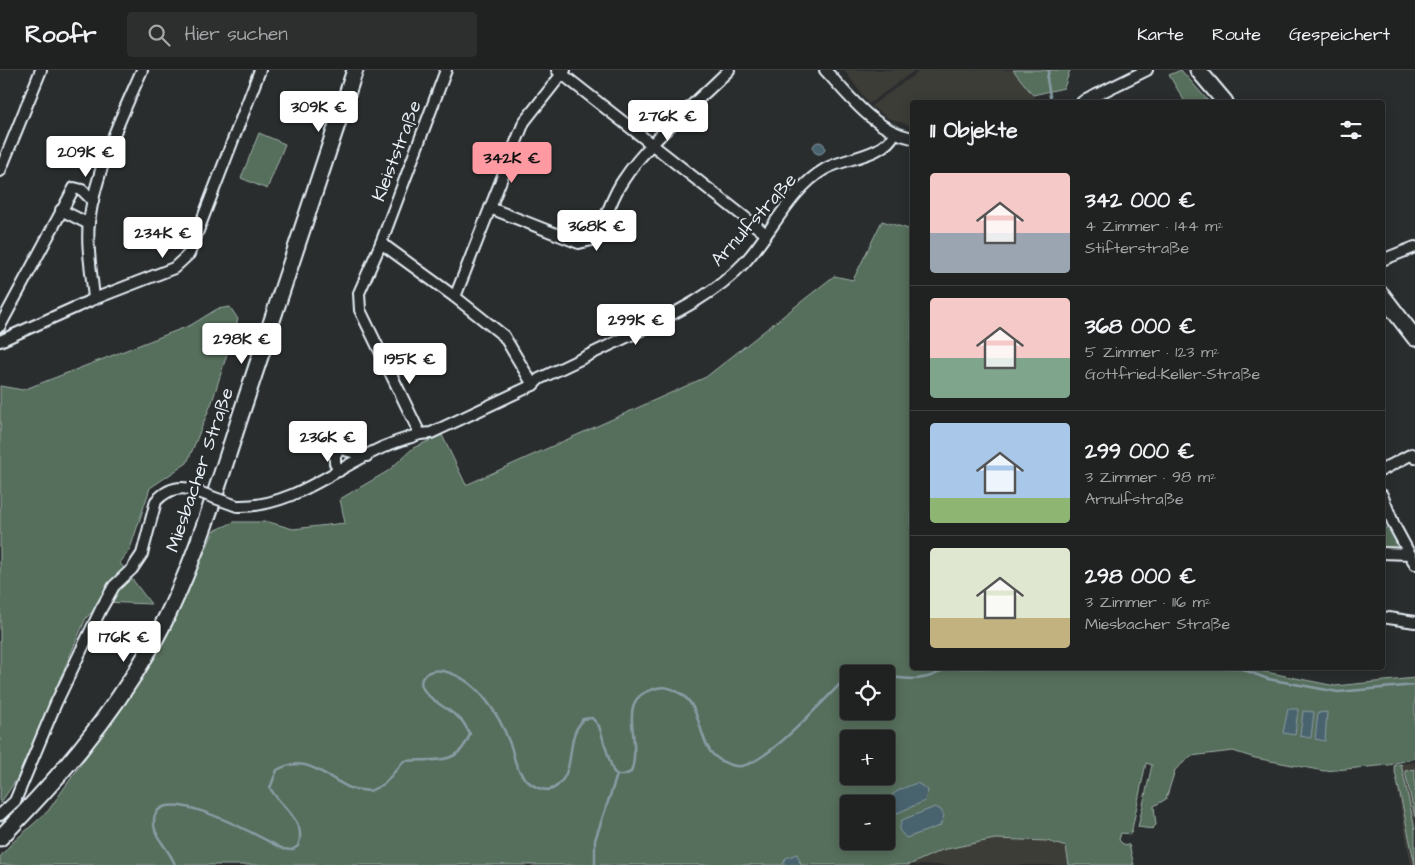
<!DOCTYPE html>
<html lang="de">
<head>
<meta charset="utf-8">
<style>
	:root { --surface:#202222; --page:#2d2f2f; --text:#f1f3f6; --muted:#a2a4a5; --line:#3d3f40; --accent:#ff9aa2 }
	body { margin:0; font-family:"Architects Daughter",sans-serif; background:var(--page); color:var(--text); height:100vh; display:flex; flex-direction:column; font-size:19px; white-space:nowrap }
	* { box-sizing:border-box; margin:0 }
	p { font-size:16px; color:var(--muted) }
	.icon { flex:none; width:28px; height:28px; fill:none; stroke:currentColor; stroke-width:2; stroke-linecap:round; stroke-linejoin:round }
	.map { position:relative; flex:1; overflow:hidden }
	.drawer { position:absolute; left:910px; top:30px; width:475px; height:570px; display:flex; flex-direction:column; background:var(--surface); border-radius:5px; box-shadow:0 2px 12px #0003,0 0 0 1px var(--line) }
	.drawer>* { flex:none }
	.fabs { position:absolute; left:840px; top:595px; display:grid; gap:10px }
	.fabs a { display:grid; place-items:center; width:55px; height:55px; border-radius:5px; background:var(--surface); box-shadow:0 2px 12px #0003,0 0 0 1px var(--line); font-size:25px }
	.price { position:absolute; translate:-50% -42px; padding:0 11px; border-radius:5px; background:#fff; color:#222; font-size:16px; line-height:32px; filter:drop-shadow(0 1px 2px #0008) }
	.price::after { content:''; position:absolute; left:50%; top:30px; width:15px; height:11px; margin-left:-8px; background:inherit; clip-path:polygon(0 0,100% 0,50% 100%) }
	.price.selected { background:var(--accent); color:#111 }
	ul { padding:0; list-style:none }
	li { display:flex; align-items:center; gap:15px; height:125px; padding:0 20px }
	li+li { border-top:1px solid var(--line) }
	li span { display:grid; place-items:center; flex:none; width:140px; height:100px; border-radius:5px; color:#555 }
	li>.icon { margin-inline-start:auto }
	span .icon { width:60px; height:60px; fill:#fffc; stroke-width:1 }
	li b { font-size:21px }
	h2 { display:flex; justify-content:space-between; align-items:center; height:60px; padding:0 20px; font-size:21px }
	header { display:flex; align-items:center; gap:30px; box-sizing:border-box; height:70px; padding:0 25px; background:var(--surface); border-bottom:1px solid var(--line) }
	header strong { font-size:24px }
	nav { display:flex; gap:28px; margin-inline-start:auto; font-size:18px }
	.search { width:350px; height:45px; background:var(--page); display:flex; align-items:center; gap:12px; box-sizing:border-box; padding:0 18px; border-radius:5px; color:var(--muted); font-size:19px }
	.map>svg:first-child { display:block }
	.built { fill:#3e3c39 }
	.green { fill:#566e5b; stroke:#9fb0aa; fill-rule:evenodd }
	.water { fill:#4a636e; stroke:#899ca5 }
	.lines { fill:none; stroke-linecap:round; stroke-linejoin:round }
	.stream { stroke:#899ca5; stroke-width:2.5 }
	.minor-casing { stroke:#e8f1f8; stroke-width:14 }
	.secondary-casing { stroke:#e8f1f8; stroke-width:19 }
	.minor { stroke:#2a2d2e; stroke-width:10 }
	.secondary { stroke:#2a2d2e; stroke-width:15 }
	.minor-bridge-casing { stroke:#e8f1f8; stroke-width:14; stroke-linecap:butt }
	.minor-bridge { stroke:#2a2d2e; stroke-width:10 }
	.labels { text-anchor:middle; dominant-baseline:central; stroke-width:5; stroke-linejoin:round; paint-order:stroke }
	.street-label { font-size:19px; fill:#e8f1f8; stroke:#2a2d2e }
</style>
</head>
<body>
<header>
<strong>Roofr</strong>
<div class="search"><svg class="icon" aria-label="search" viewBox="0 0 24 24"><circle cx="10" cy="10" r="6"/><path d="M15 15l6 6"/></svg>Hier suchen</div>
<nav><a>Karte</a><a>Route</a><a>Gespeichert</a></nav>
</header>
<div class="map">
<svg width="1415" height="795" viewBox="0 0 1415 795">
	<rect width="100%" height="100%" fill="#2a2d2e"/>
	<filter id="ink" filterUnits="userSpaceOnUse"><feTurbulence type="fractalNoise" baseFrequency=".02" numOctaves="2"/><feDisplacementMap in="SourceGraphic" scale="10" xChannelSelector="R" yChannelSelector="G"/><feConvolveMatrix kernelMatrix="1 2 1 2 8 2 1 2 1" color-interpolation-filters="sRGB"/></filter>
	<g filter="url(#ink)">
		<g class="built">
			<polygon points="844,0 915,0 869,34"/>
			<polygon points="921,0 1013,0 1033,25 1036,32 912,32 912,56 888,48 871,36"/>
			<polygon points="1415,692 1415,795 1411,795 1393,695"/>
			<polygon points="995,769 1047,771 1066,778 1069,795 909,795 942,780"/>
		</g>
		<g class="green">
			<polygon points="1013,0 1070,0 1064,18 1033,25"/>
			<polygon points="1181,0 1209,32 1185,32 1169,5"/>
			<polygon points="259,63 285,74 267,119 241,108"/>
			<path d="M 882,151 L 912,160 L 912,598 L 1261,598 L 1261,601 L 1335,616 L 1415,608 L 1415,688 L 1389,695 L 1324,701 L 1255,688 L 1233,681 L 1191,686 L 1175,700 L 1166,729 L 1154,736 L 1156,755 L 1152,759 L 1138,757 L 1152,695 L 1146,693 L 1131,764 L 1121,763 L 1119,770 L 1123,774 L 1129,775 L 1134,795 L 1069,795 L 1066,777 L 1047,771 L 995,769 L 942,780 L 909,795 L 801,795 L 800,791 L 786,788 L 783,795 L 0,795 L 0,787 L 11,774 L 48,741 L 139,612 L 179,539 L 214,461 L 234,452 L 269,452 L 293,459 L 345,453 L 340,429 L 388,401 L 413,378 L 442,365 L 466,415 L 706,307 L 834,206 L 853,210 ZM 849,604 L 886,604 L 886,641 L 849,641 ZM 849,669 L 886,669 L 886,706 L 849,706 ZM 849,734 L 886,734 L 886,771 L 849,771 Z"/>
			<polygon points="230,237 238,249 212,332 187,393 150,418 130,479 120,493 151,534 102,532 86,548 18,707 0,734 0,316 23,320 191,255 217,239"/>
			<polygon points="1392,456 1400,480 1383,479 1383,459"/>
			<polygon points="1401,694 1415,759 1415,795 1394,696"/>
			<polygon points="1415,699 1415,747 1405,701"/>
		</g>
		<g class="water">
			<circle cx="819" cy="78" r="6"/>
			<polygon points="1288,639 1298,639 1295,665 1283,663"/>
			<polygon points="1303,641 1314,642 1311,668 1300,666"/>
			<polygon points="1327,642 1325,671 1315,669 1318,643"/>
			<path d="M 917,713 L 928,720 L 925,731 L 895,744 L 887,738 L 886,733 C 892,721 906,717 917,713 Z"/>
			<polygon points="935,737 941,740 944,746 940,756 906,768 899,760 902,750"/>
			<polygon points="797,784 801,795 783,795 786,788"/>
		</g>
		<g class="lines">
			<g class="stream">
				<polyline points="1049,0 1047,9 1051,32"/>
				<polyline points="1239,598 1268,609 1338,622 1415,615"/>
				<polyline points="850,604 864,602 876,604"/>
				<path d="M 886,606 C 910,610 926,612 947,598"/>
				<path d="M 175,795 C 171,781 155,769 154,755 C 150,703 267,771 283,779 L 292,780 L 298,776 C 308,751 281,738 270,718 L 277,700 C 306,683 325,707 350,718 C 356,720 364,720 370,721 L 384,714 L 404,691 C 433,688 458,698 470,664 C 467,660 465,654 462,651 C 453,640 412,623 423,607 C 428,600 436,600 443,601 C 477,608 499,644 510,674 C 514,683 514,694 520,702 C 527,714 546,727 558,715 C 572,702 569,682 574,665 C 575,660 580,654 583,649 L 592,648 L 599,656 L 613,701 L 617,705 L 624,705 L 631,702 C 640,678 627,651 634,634 C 637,626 646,621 654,619 C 661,616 670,617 676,621 C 701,633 697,661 710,681 C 716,689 727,695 736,696 C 762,701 829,624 849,605"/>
				<polyline points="595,795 595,770 617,705"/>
			</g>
			<g class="minor-casing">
				<g id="minor">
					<polyline points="446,0 381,173 359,223 360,240 420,364 431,363 533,315"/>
					<polyline points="557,0 766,164"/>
					<path d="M 825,0 C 850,27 874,60 912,68"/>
					<polyline points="1082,32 1147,0"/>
					<polyline points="0,101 41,0"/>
					<path d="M 490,138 L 579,173 L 592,170 C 607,152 610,128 624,109 C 648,72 697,32 729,0"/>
					<polyline points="61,140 89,154"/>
					<path d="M 381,173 L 455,227 L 504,266 L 533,315 L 539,309 C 571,294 603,278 635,263 C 673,244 714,225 743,194 C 770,166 790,119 825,99 C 844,88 884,86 894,64"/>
					<polyline points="1382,190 1415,177"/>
					<polyline points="455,227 524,52 565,0"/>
					<path d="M 94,229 C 92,204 86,176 89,152 C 96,99 121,48 142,0"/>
					<polyline points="0,256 74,118 82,120 93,131"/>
					<polyline points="0,271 94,229 174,198 189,184 260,0"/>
					<polyline points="1382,400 1412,384 1415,388"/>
					<polyline points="339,401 335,393 335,384 341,379 367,386"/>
					<polyline points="1382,425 1394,455 1415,494"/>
					<path d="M 237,436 C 293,438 337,396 386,376 C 397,371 409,368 420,364"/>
					<polyline points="1382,483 1410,484"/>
					<polyline points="1382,547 1415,552"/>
					<path d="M 0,745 L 15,731 L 56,633 L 101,539 L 114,516 L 132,499 L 142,484 L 156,431 C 166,420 178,415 193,420"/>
				</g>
			</g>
			<g class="secondary-casing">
				<g id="secondary">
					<polyline points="1198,0 1225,32"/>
					<polyline points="1382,225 1415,268"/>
					<path d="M 0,768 C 57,710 109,650 149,580 C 193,504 217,417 244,335 C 281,223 318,112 355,0"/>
				</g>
			</g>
			<use href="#minor" class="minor"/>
			<use href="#secondary" class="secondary"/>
			<g class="minor-bridge-casing">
				<polyline id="minor-bridge" points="193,420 237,436"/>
			</g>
			<use href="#minor-bridge" class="minor-bridge"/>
		</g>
	</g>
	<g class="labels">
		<g class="street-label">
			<text transform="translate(397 81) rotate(-69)">Kleiststraße</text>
			<text transform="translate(754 150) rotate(-48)">Arnulfstraße</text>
			<text transform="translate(200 400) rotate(-71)">Miesbacher Straße</text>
		</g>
	</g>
</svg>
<div class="fabs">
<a><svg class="icon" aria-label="locate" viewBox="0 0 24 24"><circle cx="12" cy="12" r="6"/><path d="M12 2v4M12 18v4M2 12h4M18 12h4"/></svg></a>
<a>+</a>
<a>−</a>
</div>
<b class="price" style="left:319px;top:63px">309K €</b>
<b class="price" style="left:668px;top:72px">276K €</b>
<b class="price" style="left:86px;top:108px">209K €</b>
<b class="price selected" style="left:512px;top:114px">342K €</b>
<b class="price" style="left:597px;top:182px">368K €</b>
<b class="price" style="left:163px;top:189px">234K €</b>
<b class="price" style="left:636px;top:276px">299K €</b>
<b class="price" style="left:242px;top:295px">298K €</b>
<b class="price" style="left:410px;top:315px">195K €</b>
<b class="price" style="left:328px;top:393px">236K €</b>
<b class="price" style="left:124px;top:593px">176K €</b>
<section class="drawer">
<h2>11 Objekte<svg class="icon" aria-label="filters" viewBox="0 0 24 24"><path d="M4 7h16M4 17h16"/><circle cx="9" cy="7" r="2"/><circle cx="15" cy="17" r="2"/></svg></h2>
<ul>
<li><span style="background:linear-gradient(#f6c9c9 60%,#9aa5b1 0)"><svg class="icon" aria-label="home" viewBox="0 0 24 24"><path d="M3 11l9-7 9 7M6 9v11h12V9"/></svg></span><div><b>342 000 €</b><p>4 Zimmer · 144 m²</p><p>Stifterstraße</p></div></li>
<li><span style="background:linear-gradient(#f6c9c9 60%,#7fa58c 0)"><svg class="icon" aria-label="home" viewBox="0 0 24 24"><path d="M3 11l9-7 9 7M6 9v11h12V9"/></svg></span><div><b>368 000 €</b><p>5 Zimmer · 123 m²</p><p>Gottfried-Keller-Straße</p></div></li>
<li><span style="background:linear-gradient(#a9c7e8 75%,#8fb573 0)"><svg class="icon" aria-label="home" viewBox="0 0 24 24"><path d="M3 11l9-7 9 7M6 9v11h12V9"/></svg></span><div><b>299 000 €</b><p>3 Zimmer · 98 m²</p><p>Arnulfstraße</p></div></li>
<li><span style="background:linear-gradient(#dfe7d0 70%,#c2b280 0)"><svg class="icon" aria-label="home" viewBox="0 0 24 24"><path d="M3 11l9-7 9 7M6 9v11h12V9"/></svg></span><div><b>298 000 €</b><p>3 Zimmer · 116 m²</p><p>Miesbacher Straße</p></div></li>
</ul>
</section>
</div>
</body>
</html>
